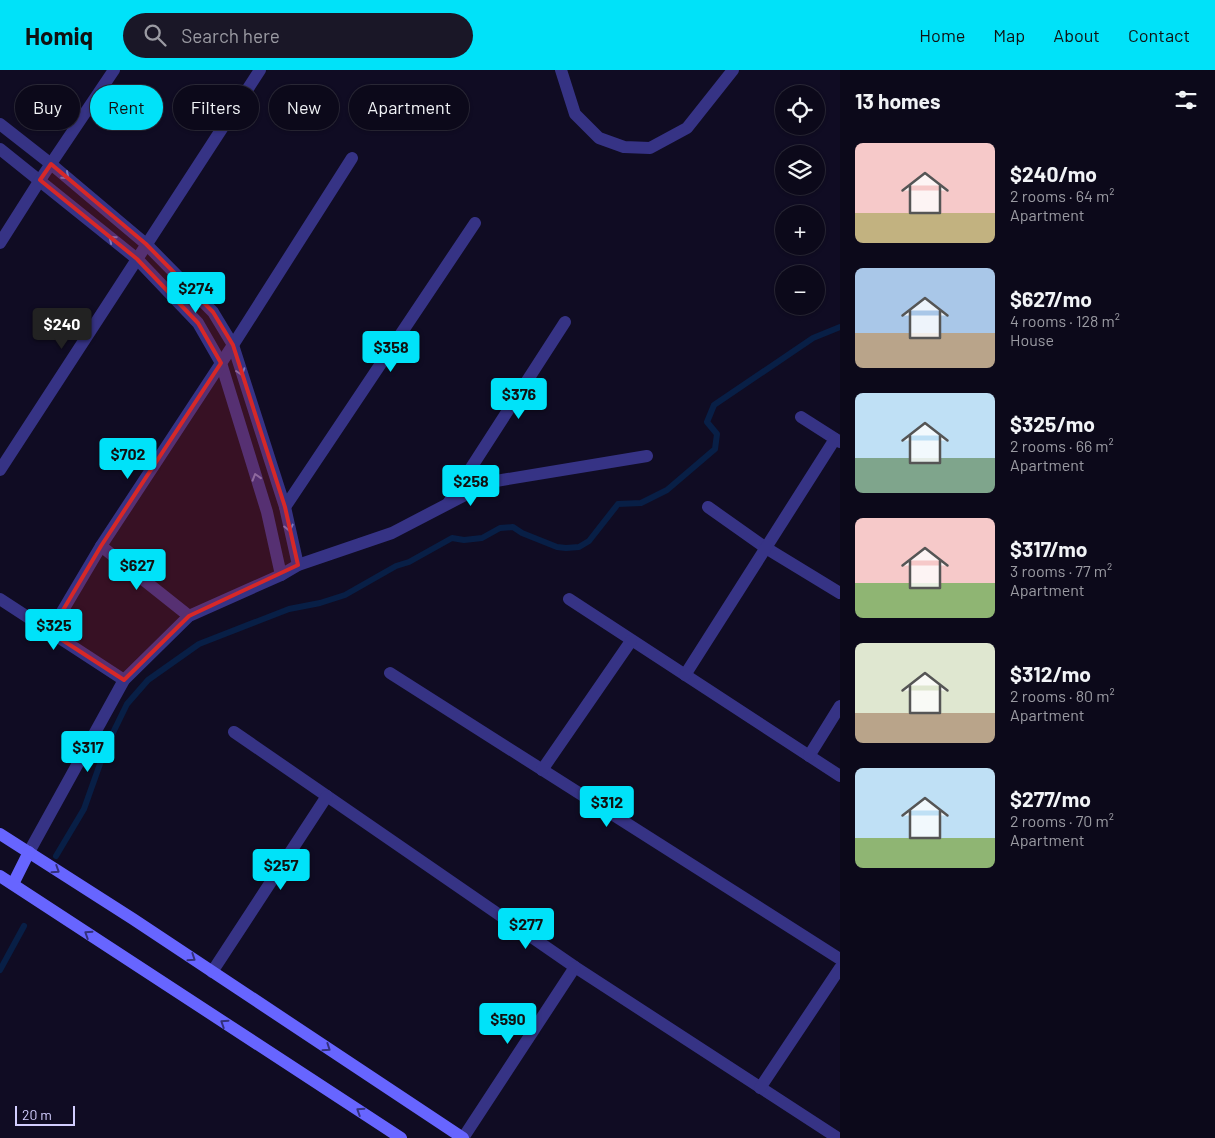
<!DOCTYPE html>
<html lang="en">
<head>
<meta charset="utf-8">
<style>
	:root { --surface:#0c091a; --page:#1a1727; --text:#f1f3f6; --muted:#9a9aa2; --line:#2c2a39; --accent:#00e2f9 }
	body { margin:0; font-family:Barlow,sans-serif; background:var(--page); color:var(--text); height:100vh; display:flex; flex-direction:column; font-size:19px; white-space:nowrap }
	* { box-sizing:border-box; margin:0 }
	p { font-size:16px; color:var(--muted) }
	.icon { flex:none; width:28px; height:28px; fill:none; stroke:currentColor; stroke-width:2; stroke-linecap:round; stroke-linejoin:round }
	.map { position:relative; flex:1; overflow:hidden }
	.details { display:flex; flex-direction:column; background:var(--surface); width:375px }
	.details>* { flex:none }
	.guide { position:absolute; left:15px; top:15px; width:475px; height:45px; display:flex; gap:10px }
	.buttons { position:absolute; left:775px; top:15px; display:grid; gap:10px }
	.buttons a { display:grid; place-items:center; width:50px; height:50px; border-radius:50%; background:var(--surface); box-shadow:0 1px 4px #0004,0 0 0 1px var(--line); font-size:25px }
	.scale { position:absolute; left:15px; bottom:12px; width:60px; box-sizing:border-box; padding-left:5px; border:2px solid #d3ceff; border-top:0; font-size:14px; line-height:18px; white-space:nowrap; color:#d3ceff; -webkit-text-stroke:4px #100c23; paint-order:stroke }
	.price { position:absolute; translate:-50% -42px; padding:0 11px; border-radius:5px; background:var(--accent); color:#111; font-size:16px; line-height:32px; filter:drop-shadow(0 1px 2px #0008) }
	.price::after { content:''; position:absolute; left:50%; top:30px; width:15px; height:11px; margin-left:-8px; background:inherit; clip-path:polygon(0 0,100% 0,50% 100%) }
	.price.on { background:#222; color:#fff }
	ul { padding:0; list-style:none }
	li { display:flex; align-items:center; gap:15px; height:125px; padding:0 15px }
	li span { display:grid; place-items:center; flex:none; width:140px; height:100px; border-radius:8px; color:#555 }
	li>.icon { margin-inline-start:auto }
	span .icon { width:60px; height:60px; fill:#fffc; stroke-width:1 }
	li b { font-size:21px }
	h2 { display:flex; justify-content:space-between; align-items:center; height:60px; padding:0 15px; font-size:21px }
	.pill { padding:0 18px; border-radius:22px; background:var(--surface); box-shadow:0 1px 4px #0004,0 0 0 1px var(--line); font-size:18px; line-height:45px }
	.pill.on { background:var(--accent); color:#111 }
	header { display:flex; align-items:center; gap:30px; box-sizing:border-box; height:70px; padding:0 25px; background:var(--accent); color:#111 }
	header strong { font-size:24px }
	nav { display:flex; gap:28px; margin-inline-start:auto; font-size:18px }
	.search { width:350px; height:45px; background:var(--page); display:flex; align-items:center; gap:12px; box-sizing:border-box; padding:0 18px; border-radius:28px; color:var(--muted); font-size:19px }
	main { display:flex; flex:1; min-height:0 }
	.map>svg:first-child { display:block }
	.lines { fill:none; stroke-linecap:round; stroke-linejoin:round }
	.stream { stroke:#081f46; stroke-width:6 }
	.street { stroke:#363385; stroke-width:12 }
	.secondary { stroke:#6765ff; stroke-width:12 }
	.oneway { stroke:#7d79bc }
	.oneway2 { stroke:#33307b }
	.marked { fill:#d62828; fill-opacity:0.2; stroke:#d62828; stroke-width:4; stroke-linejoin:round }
</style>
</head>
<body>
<header>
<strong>Homiq</strong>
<div class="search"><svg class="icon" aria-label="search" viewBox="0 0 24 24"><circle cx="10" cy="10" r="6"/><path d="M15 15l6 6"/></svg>Search here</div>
<nav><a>Home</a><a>Map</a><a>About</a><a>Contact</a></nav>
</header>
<main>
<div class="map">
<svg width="840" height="1068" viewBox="0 0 840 1068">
	<rect width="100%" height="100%" fill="#100c23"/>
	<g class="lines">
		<g class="stream">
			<polyline points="56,786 84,739 106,677 127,634 148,610 199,574 289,539 320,533 345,525 396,496 409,492 452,468 464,470 482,468 500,458 513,457 522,463 557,477 566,478 579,477 589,471 618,434 641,433 667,420 715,379 717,364 707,352 714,335 813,268 840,257"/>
			<polyline points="0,900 24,856"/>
		</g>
		<g class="street">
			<polyline points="561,0 575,44 599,68 624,77 650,78 687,58 733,0"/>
			<polyline points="0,54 51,94 146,174 213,242 233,275 285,437 298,495"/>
			<polyline points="0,79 137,189 198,253 221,293 267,442 281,505"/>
			<polyline points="0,173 40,110 114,0"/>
			<polyline points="801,347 840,372"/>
			<polyline points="0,400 260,0"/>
			<polyline points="449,432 565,252"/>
			<polyline points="285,437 475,153"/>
			<polyline points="708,437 766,478 840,523"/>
			<polyline points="101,476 189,546"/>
			<polyline points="0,529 124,610"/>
			<polyline points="569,529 840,706"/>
			<polyline points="50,562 101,476 233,275 352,88"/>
			<polyline points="390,603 840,889"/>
			<polyline points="685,605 835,369"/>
			<polyline points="234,662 575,897 838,1068"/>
			<polyline points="809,686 840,636"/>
			<polyline points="542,700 631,571"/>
			<polyline points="29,782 124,610 189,546 281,505 298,495 392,463 490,412 647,386"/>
			<polyline points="212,902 327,726"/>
			<polyline points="760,1018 840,898"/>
			<polyline points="463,1068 575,897"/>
		</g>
		<g class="secondary">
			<polyline points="0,764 133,849 463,1068"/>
			<polyline points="0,806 401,1068"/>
			<polyline points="13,814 29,782"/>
		</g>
	</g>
	<defs><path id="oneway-chevron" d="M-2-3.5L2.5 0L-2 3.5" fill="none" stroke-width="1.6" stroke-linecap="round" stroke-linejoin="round" transform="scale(1.25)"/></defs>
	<g class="oneway">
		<use href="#oneway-chevron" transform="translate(66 106) rotate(40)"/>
		<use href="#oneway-chevron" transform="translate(112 169) rotate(-141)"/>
		<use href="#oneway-chevron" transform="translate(241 302) rotate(72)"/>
		<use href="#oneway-chevron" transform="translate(256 407) rotate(-107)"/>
		<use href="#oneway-chevron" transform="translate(289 458) rotate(77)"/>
	</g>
	<g class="oneway2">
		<use href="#oneway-chevron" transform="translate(56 800) rotate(33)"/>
		<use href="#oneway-chevron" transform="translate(88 864) rotate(-147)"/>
		<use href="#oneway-chevron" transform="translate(192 888) rotate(34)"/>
		<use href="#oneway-chevron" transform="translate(224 953) rotate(-147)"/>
		<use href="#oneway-chevron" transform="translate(327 978) rotate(34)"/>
		<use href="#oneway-chevron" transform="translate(360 1041) rotate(-147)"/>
	</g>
	<path class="marked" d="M 51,94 L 146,174 L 213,242 L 233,275 L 285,437 L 298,495 L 189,546 L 124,610 L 50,562 L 101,476 L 221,293 L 198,253 L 137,189 L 40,110 Z"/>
</svg>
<div class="buttons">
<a><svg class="icon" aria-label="locate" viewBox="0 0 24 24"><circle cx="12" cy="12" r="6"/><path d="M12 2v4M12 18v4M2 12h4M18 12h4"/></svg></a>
<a><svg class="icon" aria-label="layers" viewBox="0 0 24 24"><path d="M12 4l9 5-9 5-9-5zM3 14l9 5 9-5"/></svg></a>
<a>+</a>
<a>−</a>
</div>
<div class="scale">20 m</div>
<b class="price" style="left:196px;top:244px">$274</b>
<b class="price on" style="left:62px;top:280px">$240</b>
<b class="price" style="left:391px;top:303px">$358</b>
<b class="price" style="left:519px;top:350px">$376</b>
<b class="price" style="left:128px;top:410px">$702</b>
<b class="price" style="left:471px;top:437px">$258</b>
<b class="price" style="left:137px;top:521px">$627</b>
<b class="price" style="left:54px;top:581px">$325</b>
<b class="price" style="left:88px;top:703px">$317</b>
<b class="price" style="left:607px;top:758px">$312</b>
<b class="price" style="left:281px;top:821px">$257</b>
<b class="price" style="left:526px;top:880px">$277</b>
<b class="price" style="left:508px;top:975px">$590</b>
<div class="guide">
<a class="pill">Buy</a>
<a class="pill on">Rent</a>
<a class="pill">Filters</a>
<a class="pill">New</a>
<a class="pill">Apartment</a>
</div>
</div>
<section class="details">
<h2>13 homes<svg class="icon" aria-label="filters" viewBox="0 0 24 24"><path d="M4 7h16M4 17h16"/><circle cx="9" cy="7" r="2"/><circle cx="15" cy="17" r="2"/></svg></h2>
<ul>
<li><span style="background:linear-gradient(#f6c9c9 70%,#c2b280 0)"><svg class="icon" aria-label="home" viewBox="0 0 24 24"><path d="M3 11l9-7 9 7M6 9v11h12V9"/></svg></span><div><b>$240/mo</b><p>2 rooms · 64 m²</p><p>Apartment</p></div></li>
<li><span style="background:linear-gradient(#a9c7e8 65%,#b9a48a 0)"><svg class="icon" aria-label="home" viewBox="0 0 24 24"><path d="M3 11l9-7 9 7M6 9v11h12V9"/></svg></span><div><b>$627/mo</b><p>4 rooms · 128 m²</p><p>House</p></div></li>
<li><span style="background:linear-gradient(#bfe0f5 65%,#7fa58c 0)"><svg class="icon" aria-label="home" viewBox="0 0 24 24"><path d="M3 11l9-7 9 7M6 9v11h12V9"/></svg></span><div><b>$325/mo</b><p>2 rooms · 66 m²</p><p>Apartment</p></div></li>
<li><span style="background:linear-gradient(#f6c9c9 65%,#8fb573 0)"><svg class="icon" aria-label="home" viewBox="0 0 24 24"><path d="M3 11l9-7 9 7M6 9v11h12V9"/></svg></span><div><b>$317/mo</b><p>3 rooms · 77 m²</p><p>Apartment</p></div></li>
<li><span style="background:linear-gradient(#dfe7d0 70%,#b9a48a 0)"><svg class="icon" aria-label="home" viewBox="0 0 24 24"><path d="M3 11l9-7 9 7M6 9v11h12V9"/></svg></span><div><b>$312/mo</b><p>2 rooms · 80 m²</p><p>Apartment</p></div></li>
<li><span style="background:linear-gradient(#bfe0f5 70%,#8fb573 0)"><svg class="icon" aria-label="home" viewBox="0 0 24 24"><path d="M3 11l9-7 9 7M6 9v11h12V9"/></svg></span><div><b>$277/mo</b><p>2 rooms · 70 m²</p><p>Apartment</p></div></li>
</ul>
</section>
</main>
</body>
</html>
